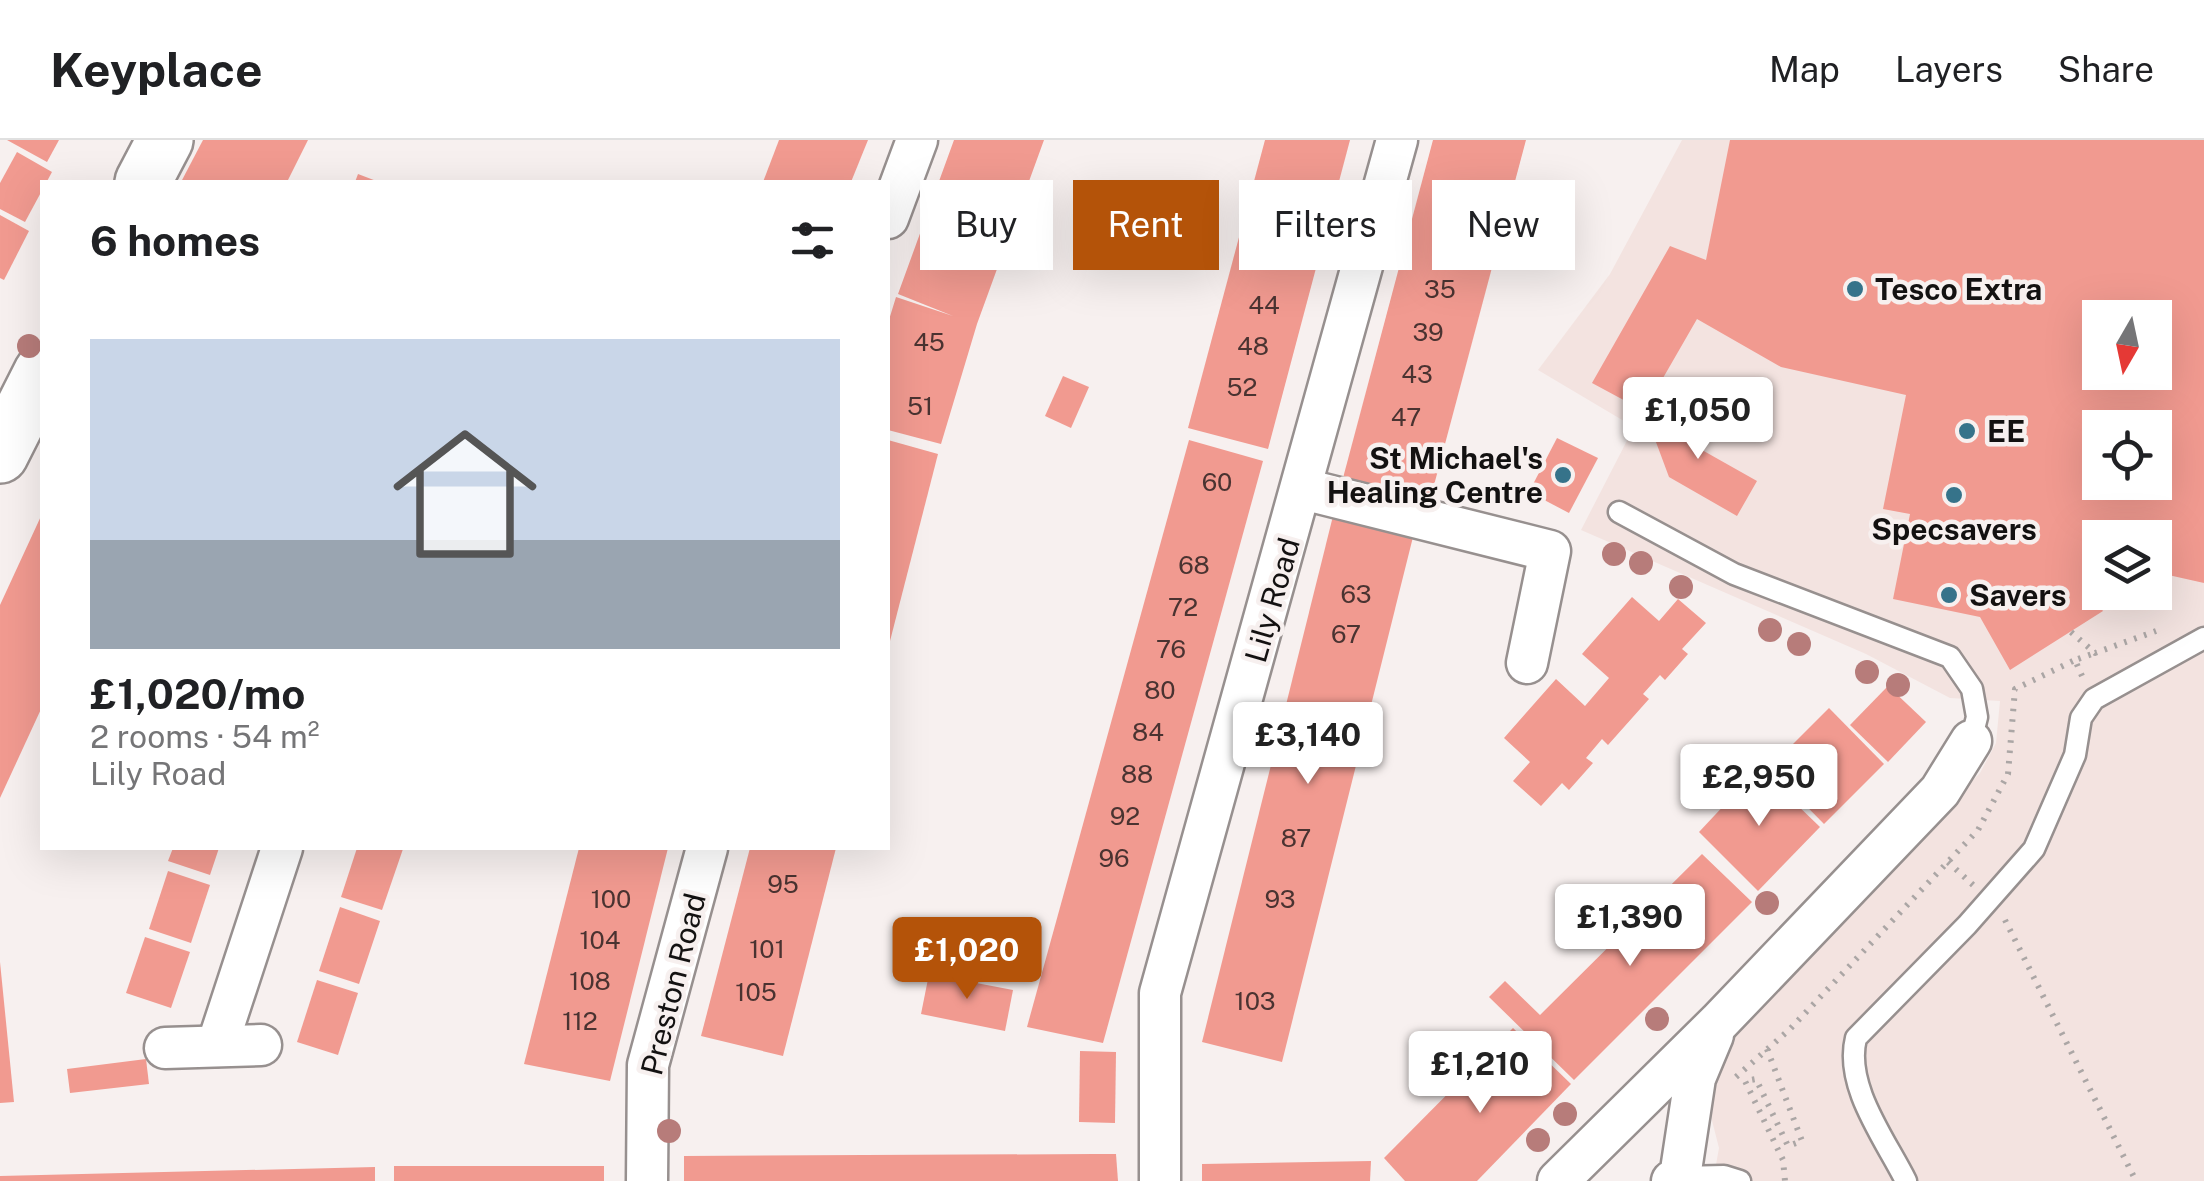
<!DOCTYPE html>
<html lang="en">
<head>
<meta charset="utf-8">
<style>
	:root { --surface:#fff; --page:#f2f2f2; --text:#202124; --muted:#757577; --line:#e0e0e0; --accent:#b45309 }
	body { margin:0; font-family:"Public Sans",sans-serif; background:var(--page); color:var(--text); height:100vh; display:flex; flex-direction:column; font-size:38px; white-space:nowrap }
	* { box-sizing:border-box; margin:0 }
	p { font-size:32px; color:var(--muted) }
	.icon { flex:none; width:55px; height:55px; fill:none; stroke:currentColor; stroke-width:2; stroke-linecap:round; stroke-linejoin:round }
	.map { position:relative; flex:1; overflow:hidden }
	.side { position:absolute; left:40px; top:40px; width:850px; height:670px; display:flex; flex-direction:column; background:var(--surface); border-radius:0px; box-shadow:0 10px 40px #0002 }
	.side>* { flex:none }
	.guide { position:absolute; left:920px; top:40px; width:950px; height:90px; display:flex; gap:20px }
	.needle { width:65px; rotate:189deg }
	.controls { position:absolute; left:2082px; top:160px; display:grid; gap:20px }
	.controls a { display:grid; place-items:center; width:90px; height:90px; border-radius:0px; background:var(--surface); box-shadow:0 10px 40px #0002; font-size:50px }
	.price { position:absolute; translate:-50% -85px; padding:0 22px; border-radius:10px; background:#fff; color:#222; font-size:32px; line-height:65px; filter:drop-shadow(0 2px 5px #0008) }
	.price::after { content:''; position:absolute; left:50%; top:60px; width:30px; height:22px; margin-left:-15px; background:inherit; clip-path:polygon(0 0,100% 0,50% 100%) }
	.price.current { background:var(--accent); color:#fff }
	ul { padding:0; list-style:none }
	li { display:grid; align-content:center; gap:20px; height:530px; padding:0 50px }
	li+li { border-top:2px solid var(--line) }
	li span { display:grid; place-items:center; height:310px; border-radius:0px; color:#555 }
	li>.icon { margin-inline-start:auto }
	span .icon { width:180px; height:180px; fill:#fffc; stroke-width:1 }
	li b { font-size:42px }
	h2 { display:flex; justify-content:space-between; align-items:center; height:120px; padding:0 50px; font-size:42px }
	.chip { padding:0 35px; border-radius:0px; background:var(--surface); box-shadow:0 10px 40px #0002; font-size:35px; line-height:90px }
	.chip.current { background:var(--accent); color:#fff }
	header { display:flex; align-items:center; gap:60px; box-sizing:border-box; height:140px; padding:0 50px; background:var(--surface); border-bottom:2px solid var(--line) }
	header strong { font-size:48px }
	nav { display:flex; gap:55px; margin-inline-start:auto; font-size:35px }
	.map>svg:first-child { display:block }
	.built { fill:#f3e3e0; fill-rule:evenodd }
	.building { fill:#f19a90; fill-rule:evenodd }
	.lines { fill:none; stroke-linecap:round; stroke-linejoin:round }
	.lane-casing { stroke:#97908f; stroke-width:25 }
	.street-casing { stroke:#97908f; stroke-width:45 }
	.secondary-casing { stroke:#97908f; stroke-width:60 }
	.path { stroke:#aba6a5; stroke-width:6; stroke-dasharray:2.5 8; stroke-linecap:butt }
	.lane { stroke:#fff; stroke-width:20 }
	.street { stroke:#fff; stroke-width:40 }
	.secondary { stroke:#fff; stroke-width:55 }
	.tree { fill:#b77c7a }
	.poi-dot { fill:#36738a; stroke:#f7f0ef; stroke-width:4 }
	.labels { text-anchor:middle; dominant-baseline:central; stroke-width:9; stroke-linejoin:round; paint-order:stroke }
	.number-label { font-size:25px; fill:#4a3331 }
	.poi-label { font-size:30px; font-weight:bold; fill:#131111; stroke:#f7f0ef; text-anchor:start }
	.street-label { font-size:30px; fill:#131111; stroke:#f7f0ef }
</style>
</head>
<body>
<header>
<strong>Keyplace</strong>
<nav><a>Map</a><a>Layers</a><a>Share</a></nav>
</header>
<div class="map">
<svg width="2204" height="1041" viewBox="0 0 2204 1041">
	<rect width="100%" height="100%" fill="#f7f0ef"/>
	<path class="built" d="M 1682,0 L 2204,0 L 2204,1041 L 1713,1041 L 1719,1008 L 1706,957 L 1732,886 L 1980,633 L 1996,603 L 2000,561 L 1950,558 L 1866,514 L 1581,390 L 1634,287 L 1538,230 L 1610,134 ZM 2100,178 L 2155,178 L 2155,232 L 2100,232 ZM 2100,288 L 2155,288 L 2155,342 L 2100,342 ZM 2100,398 L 2155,398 L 2155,452 L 2100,452 Z"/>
	<g class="building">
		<polygon points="7,0 59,0 47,22"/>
		<polygon points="203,0 308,0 287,42 181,42"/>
		<polygon points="779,0 868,0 851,42 763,42"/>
		<polygon points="954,0 1044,0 977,184 941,304 888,290 888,183 896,157 953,176 898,154"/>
		<polygon points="1265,0 1350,0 1268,309 1188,288"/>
		<polygon points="1433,0 1526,0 1429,364 1343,338"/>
		<path d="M 1730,0 L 2204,0 L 2204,443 L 2155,432 L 2155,398 L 2100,398 L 2100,443 L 2088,450 L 2103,471 L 2010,530 L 1980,477 L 1893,459 L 1910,374 L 1883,369 L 1906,255 L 1781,227 L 1697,179 L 1644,271 L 1592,243 L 1670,106 L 1706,120 ZM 2100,178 L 2155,178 L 2155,232 L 2100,232 ZM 2100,288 L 2155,288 L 2155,342 L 2100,342 Z"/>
		<polygon points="17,12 52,32 25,82 0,69 0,43"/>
		<polygon points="358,34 379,42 355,42"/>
		<polygon points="0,75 29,91 4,140 0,138"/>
		<polygon points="1063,236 1089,247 1071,288 1045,276"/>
		<polygon points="1663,265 1713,293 1702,310 1757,341 1737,376 1669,337 1650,286"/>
		<polygon points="1557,298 1598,318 1569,373 1529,352"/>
		<polygon points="888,300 938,314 889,505 888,505"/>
		<polygon points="1189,300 1263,321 1103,903 1027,887"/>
		<polygon points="1334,372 1414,393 1282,922 1202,902"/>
		<polygon points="42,374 42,567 0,658 0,465"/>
		<polygon points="1632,457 1659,481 1678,459 1706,483 1682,509 1688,514 1665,540 1660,535 1643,554 1649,559 1608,605 1602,599 1586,618 1593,623 1569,650 1562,643 1541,666 1513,641 1530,622 1504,598 1556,539 1585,566 1609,538 1582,514"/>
		<polygon points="1888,546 1926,582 1888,622 1850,585"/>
		<polygon points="1829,568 1884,624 1824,684 1769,628"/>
		<polygon points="1759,628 1820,687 1758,751 1699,692"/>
		<polygon points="173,708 219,708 210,735 168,721"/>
		<polygon points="357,708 403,709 382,770 341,757"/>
		<polygon points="579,708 668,708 610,941 524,924"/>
		<polygon points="750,708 836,708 783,916 701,896"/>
		<polygon points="1702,714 1752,762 1574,940 1489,857 1505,841 1540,875"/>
		<polygon points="168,731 210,745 191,803 149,789"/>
		<polygon points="340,767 380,781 359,844 319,831"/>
		<polygon points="145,797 190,812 171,868 126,853"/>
		<polygon points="0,822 14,962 0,963"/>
		<polygon points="929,834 1013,850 1005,891 921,874"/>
		<polygon points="317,840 358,853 338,915 297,902"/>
		<polygon points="1513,888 1571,944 1477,1041 1405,1041 1384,1018"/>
		<polygon points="1080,911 1116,912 1115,983 1079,982"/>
		<polygon points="146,919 149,944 70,953 67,929"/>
		<polygon points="1094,1014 1116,1014 1118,1041 684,1041 684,1016"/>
		<polygon points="1371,1021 1370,1041 1202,1041 1202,1024"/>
		<rect x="394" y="1026" width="210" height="15"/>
		<polygon points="375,1027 375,1041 0,1041 0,1036"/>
	</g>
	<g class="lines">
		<g class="lane-casing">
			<g id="lane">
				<polyline points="1619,372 1734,434 1950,517 1972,549 1977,577 1971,601"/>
				<polyline points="1680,1037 1724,1036 1740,1041"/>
				<path d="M 1906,1041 C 1885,999 1844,946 1856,898 L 1967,785 L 2034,709 L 2075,615 L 2081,578 L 2094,559 L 2204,498"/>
			</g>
		</g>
		<g class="street-casing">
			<g id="street">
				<polyline points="888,78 917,0"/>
				<polyline points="1303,349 1550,411 1527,523"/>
				<polyline points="217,906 282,708"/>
				<polyline points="165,908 261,905"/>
				<polyline points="647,1041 648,925 707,708"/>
				<polyline points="1160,1041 1160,853 1397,0"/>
				<polyline points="1558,1041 1719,882 1940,651 1971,601"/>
				<polyline points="1672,1041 1680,1037 1695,938 1713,895"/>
			</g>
		</g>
		<g class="secondary-casing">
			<g id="secondary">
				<polyline points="143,42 165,0"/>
				<polyline points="0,315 42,232"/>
			</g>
		</g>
		<g class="path">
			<polyline points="2071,492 2095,513 2156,491"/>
			<polyline points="2082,536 2075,520 2095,513"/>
			<polyline points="1948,722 1973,745"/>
			<polyline points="2005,780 2136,1041"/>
			<polyline points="1767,909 1802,1001 1788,1006 1756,939 1745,941 1783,1020 1785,1041"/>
			<polyline points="1736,937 1790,889 1978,690 2008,634 2015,549 2075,520"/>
		</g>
		<use href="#lane" class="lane"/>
		<use href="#street" class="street"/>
		<use href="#secondary" class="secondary"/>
	</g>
	<g class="tree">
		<circle cx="29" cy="206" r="12"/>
		<circle cx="1614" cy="414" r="12"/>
		<circle cx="1641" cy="423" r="12"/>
		<circle cx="1681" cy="447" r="12"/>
		<circle cx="1770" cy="490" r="12"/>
		<circle cx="1799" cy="504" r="12"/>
		<circle cx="1867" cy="532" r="12"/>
		<circle cx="1898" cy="545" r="12"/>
		<circle cx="1767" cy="763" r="12"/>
		<circle cx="1657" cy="879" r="12"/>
		<circle cx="1565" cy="974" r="12"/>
		<circle cx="669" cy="991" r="12"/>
		<circle cx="1538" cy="1000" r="12"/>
	</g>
	<g class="poi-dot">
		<circle cx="1855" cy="149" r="10"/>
		<circle cx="1967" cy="291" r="10"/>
		<circle cx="1563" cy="335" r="10"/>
		<circle cx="1954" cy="355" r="10"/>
		<circle cx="1949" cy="455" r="10"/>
	</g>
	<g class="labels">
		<g class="number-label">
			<text x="1440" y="149">35</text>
			<text x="1264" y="165">44</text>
			<text x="1428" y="192">39</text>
			<text x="929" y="202">45</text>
			<text x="1253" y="206">48</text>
			<text x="1417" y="234">43</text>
			<text x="1242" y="247">52</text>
			<text x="920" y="266">51</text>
			<text x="1406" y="277">47</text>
			<text x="1217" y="342">60</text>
			<text x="1194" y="425">68</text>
			<text x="1356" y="454">63</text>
			<text x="1183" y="467">72</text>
			<text x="1346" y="494">67</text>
			<text x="1171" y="509">76</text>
			<text x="1160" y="550">80</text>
			<text x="1148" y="592">84</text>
			<text x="1137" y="634">88</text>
			<text x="1125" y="676">92</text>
			<text x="1296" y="698">87</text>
			<text x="1114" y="718">96</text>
			<text x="783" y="744">95</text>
			<text x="611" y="759">100</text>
			<text x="1280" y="759">93</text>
			<text x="600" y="800">104</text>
			<text x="767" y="809">101</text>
			<text x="590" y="841">108</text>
			<text x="756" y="852">105</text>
			<text x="1255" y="861">103</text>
			<text x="580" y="881">112</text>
		</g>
		<g class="poi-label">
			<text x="1875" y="149">Tesco Extra</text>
			<text x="1987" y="291">EE</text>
			<text x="1543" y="318" text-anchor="end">St Michael's<tspan x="1543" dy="34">Healing Centre</tspan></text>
			<text x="1954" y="389" text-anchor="middle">Specsavers</text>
			<text x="1969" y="455">Savers</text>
		</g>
		<g class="street-label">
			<text transform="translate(1272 460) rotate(-74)">Lily Road</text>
			<text transform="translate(673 844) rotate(-76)">Preston Road</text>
		</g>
	</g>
</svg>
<div class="controls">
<a><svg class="needle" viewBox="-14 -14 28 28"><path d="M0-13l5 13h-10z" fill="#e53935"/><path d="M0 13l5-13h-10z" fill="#757577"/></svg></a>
<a><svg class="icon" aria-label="locate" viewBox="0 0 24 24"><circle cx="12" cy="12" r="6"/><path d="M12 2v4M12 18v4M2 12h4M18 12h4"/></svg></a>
<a><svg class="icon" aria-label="layers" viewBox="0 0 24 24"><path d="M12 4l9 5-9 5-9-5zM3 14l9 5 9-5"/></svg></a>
</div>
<b class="price" style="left:1698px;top:322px">£1,050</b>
<b class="price" style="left:1308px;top:647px">£3,140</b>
<b class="price" style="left:1759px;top:689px">£2,950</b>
<b class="price" style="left:1630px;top:829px">£1,390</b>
<b class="price current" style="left:967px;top:862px">£1,020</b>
<b class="price" style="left:1480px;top:976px">£1,210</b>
<div class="guide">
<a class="chip">Buy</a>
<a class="chip current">Rent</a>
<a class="chip">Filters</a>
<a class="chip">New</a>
</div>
<section class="side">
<h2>6 homes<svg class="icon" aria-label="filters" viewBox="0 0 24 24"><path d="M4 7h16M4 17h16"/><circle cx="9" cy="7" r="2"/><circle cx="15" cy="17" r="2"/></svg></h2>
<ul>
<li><span style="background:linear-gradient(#c9d6e8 65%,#9aa5b1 0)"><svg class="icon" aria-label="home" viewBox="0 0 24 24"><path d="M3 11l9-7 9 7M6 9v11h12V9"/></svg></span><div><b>£1,020/mo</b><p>2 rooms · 54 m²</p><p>Lily Road</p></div></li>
</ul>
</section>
</div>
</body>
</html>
